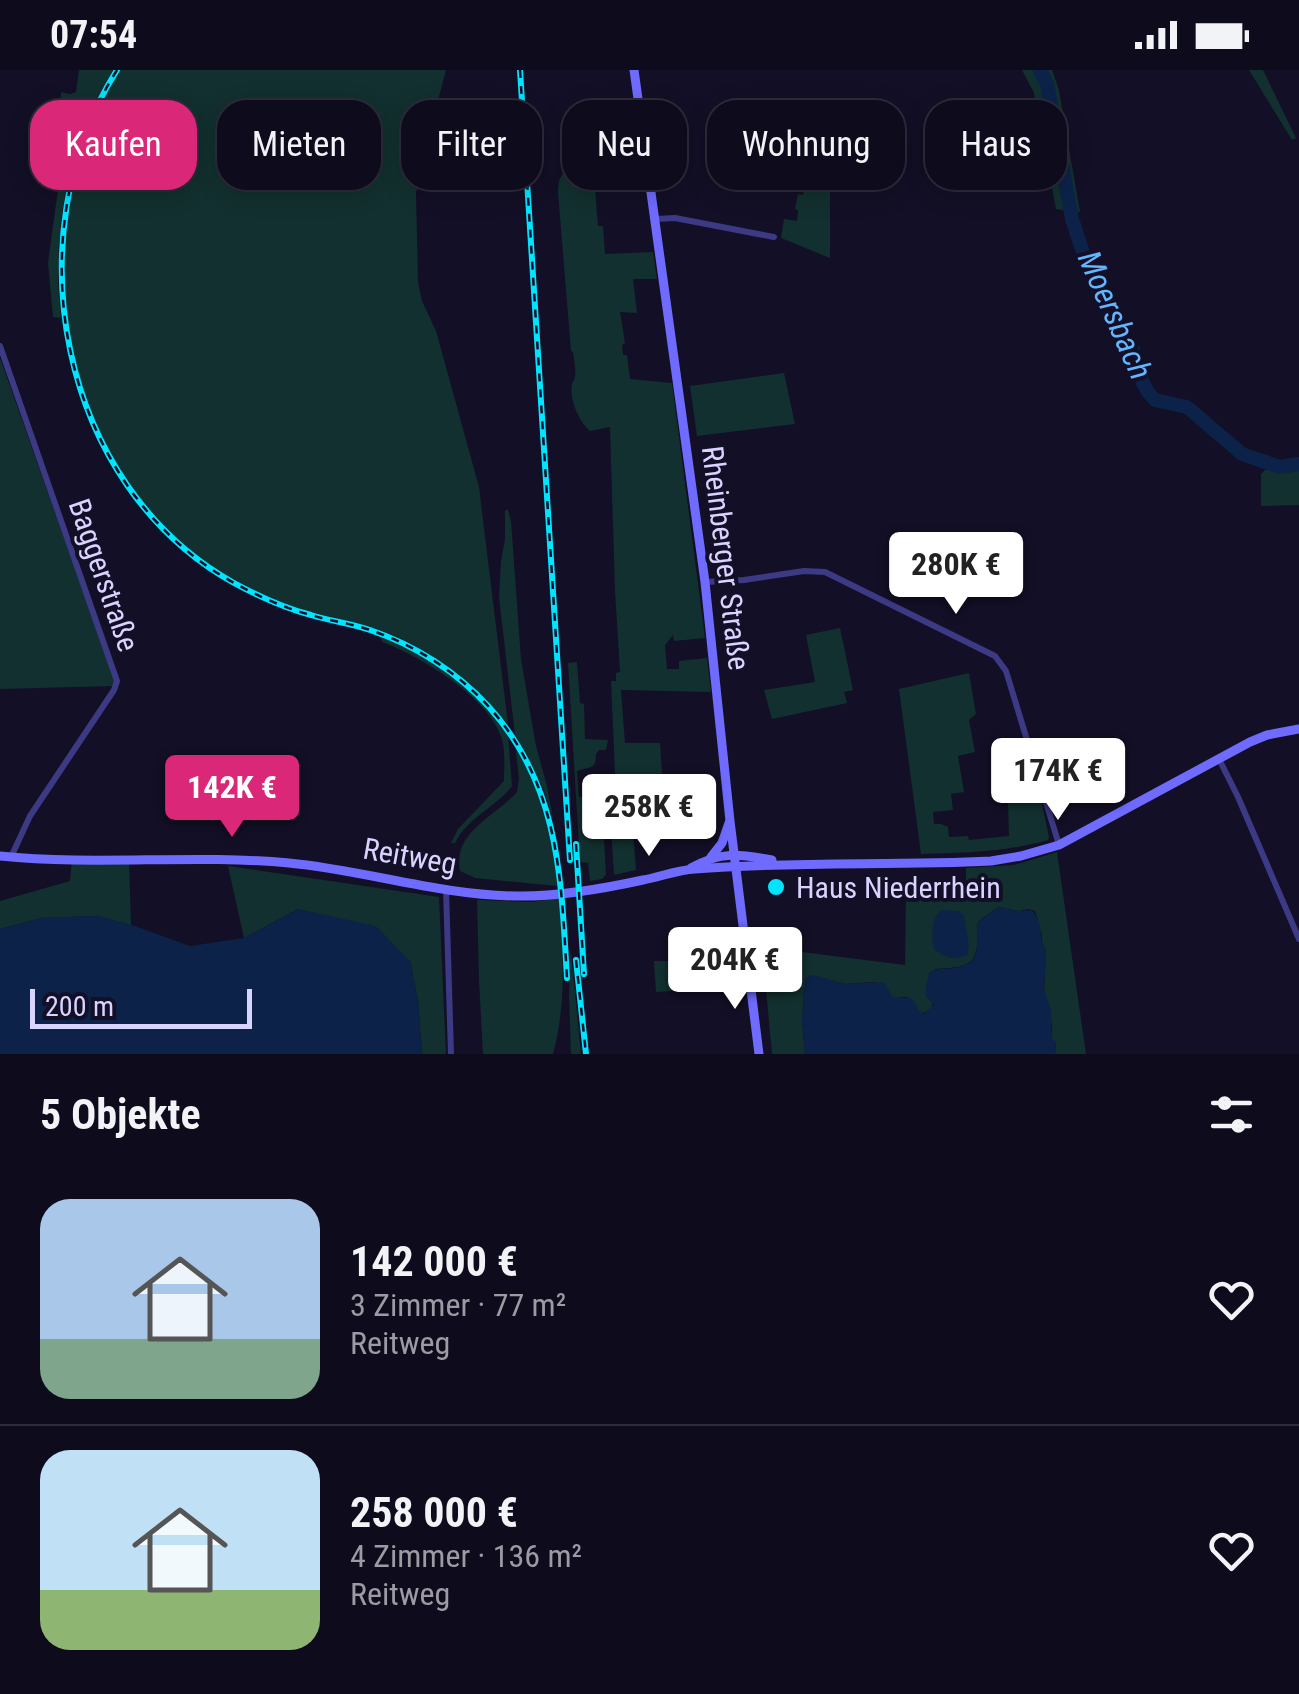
<!DOCTYPE html>
<html lang="de">
<head>
<meta charset="utf-8">
<style>
	:root { --surface:#0e0b1c; --page:#171425; --text:#f1f3f6; --muted:#9b9ba3; --line:#2e2b3b; --accent:#db2777 }
	body { margin:0; font-family:"Roboto Condensed",sans-serif; background:var(--page); color:var(--text); height:100vh; display:flex; flex-direction:column; font-size:38px; white-space:nowrap }
	* { box-sizing:border-box; margin:0 }
	p { font-size:32px; color:var(--muted) }
	.icon { flex:none; width:55px; height:55px; fill:none; stroke:currentColor; stroke-width:2; stroke-linecap:round; stroke-linejoin:round }
	.map { position:relative; height:984px; overflow:hidden }
	.sheet { display:flex; flex-direction:column; background:var(--surface); flex:1 }
	.sheet>* { flex:none }
	.top-card { position:absolute; left:30px; top:30px; width:1240px; height:90px; display:flex; gap:20px }
	.scale { position:absolute; left:30px; bottom:25px; width:222px; box-sizing:border-box; padding-left:10px; border:5px solid #d9d4ff; border-top:0; font-size:28px; line-height:35px; white-space:nowrap; color:#d9d4ff; -webkit-text-stroke:8px #130f26; paint-order:stroke }
	.price { position:absolute; translate:-50% -85px; padding:0 22px; border-radius:10px; background:#fff; color:#222; font-size:32px; line-height:65px; filter:drop-shadow(0 2px 5px #0008) }
	.price::after { content:''; position:absolute; left:50%; top:60px; width:30px; height:22px; margin-left:-15px; background:inherit; clip-path:polygon(0 0,100% 0,50% 100%) }
	.price.selected { background:var(--accent); color:#fff }
	ul { padding:0; list-style:none }
	li { display:flex; align-items:center; gap:30px; height:250px; padding:0 40px }
	li+li { border-top:2px solid var(--line) }
	li span { display:grid; place-items:center; flex:none; width:280px; height:200px; border-radius:30px; color:#555 }
	li>.icon { margin-inline-start:auto }
	span .icon { width:120px; height:120px; fill:#fffc; stroke-width:1 }
	li b { font-size:42px }
	h2 { display:flex; justify-content:space-between; align-items:center; height:120px; padding:0 40px; font-size:42px }
	.chip { padding:0 35px; border-radius:30px; background:var(--surface); box-shadow:0 5px 25px #0003,0 0 0 2px var(--line); font-size:35px; line-height:90px }
	.chip.selected { background:var(--accent); color:#fff }
	.status { display:flex; justify-content:space-between; align-items:center; height:70px; padding:0 50px; background:var(--surface); direction:ltr }
	.status svg { height:28px; fill:currentColor }
	.map>svg:first-child { display:block }
	.green { fill:#12302f }
	.water { fill:#0c2248 }
	.lines { fill:none; stroke-linecap:round; stroke-linejoin:round }
	.river { stroke:#0c2248; stroke-width:14 }
	.minor { stroke:#3d3a85; stroke-width:6 }
	.secondary { stroke:#6f6bff; stroke-width:9 }
	.rail-casing { stroke:#00e5ff; stroke-width:6 }
	.rail { stroke:#130f26; stroke-width:2.5; stroke-dasharray:8; stroke-linecap:butt }
	.poi-dot { fill:#00e5ff; stroke:#130f26; stroke-width:4 }
	.labels { text-anchor:middle; dominant-baseline:central; stroke-width:8; stroke-linejoin:round; paint-order:stroke }
	.street-label { font-size:30px; fill:#d9d4ff; stroke:#130f26 }
	.poi-label { font-size:30px; fill:#d9d4ff; stroke:#130f26; text-anchor:start }
	.water-label { font-size:32px; font-style:italic; fill:#62b6ff; stroke:#130f26 }
</style>
</head>
<body>
<div class="status"><b>07:54</b><svg viewBox="0 0 49 12"><path d="M0 12V9h3v3zM5 12V6h3v6zM10 12V3h3v9zM15 12V0h3v12zM26 1h20v11H26zM47 4h2v5h-2z"/></svg></div>
<div class="map">
<svg width="1299" height="984" viewBox="0 0 1299 984">
	<rect width="100%" height="100%" fill="#130f26"/>
	<g class="green">
		<path d="M 79,0 L 113,0 C 68,74 51,162 61,248 L 53,247 L 48,193 L 58,119 L 61,22 L 70,24 L 76,22 Z"/>
		<path d="M 120,0 L 446,0 L 433,49 L 427,115 L 418,117 L 416,122 L 418,212 L 422,231 L 436,261 L 479,417 L 508,654 C 467,609 427,574 367,556 C 347,550 327,547 308,541 C 281,533 255,522 231,508 C 58,408 18,164 120,0 Z"/>
		<polygon points="1022,0 1052,0 1059,20 1080,142 1056,139 1034,23"/>
		<polygon points="1249,0 1263,0 1296,68 1292,70"/>
		<polygon points="738,31 830,68 830,188 781,168 784,149 797,151 798,140 795,139 798,124 803,125 809,97 763,88 757,101 749,100 748,105 732,102"/>
		<path d="M 593,92 L 598,156 L 603,156 L 605,184 L 653,182 L 657,209 L 633,209 L 637,243 L 620,242 L 625,273 L 622,275 L 623,285 L 627,285 L 630,309 L 672,313 L 705,568 L 674,571 L 673,565 L 665,575 L 667,599 L 679,599 L 679,591 L 707,588 L 711,622 L 621,620 L 625,673 L 660,673 L 665,745 L 632,749 L 636,800 L 614,805 L 609,726 L 615,704 L 611,611 L 616,611 L 616,603 L 620,602 L 615,521 L 610,357 L 590,361 C 579,352 569,329 572,314 C 572,312 575,310 575,307 C 576,300 574,289 573,282 L 571,281 L 558,122 C 558,96 572,100 593,92 Z"/>
		<polygon points="0,288 70,485 73,485 116,616 0,619"/>
		<polygon points="784,303 795,354 697,366 690,316"/>
		<polygon points="1266,399 1289,402 1299,401 1299,435 1261,436 1261,404"/>
		<polygon points="505,440 508,440 511,451 521,589 536,676 547,716 553,748 543,718 515,665 499,527 501,491 505,469"/>
		<polygon points="840,558 853,620 844,622 847,633 772,649 764,620 815,612 806,565"/>
		<path d="M 381,567 L 419,584 L 446,601 L 466,617 L 497,649 L 508,665 L 512,716 C 495,738 468,747 455,773 L 451,773 L 458,759 L 504,711 C 504,697 506,677 500,664 C 486,626 418,585 382,572 Z"/>
		<path d="M 577,592 L 580,633 L 584,634 L 585,669 L 608,670 L 606,680 L 599,680 L 596,684 C 596,701 590,696 577,701 L 579,727 L 588,727 L 588,734 L 584,735 L 585,750 L 603,750 L 606,805 L 602,809 L 590,811 L 588,793 L 580,792 L 568,593 Z"/>
		<path d="M 969,603 L 976,644 L 969,650 L 975,682 L 958,686 L 964,722 L 951,724 L 953,740 L 933,742 L 934,754 L 941,754 L 948,757 L 949,767 L 968,766 L 969,770 L 1009,766 L 1008,733 L 1041,729 L 1049,767 L 1048,770 C 1006,782 964,783 921,784 L 899,619 Z"/>
		<path d="M 515,675 C 541,717 558,767 557,816 L 475,808 L 460,801 C 452,762 496,746 517,722 L 519,709 Z"/>
		<path d="M 1057,782 L 1086,984 L 1055,984 L 1056,974 L 1052,969 L 1052,955 L 1044,921 L 1046,882 L 1042,872 L 1042,866 L 1035,841 L 1029,839 L 1019,841 L 998,837 L 979,851 C 976,892 979,897 935,899 C 928,909 925,914 927,927 L 933,931 L 932,938 L 922,944 L 907,927 L 893,928 L 874,912 L 846,914 L 825,910 L 804,918 L 802,950 L 805,984 L 772,984 L 762,877 L 905,895 L 906,816 L 918,816 L 918,812 L 966,810 L 966,798 L 1014,795 Z"/>
		<polygon points="72,789 129,789 131,855 97,846 42,848 0,859 0,831 70,811"/>
		<polygon points="228,796 439,827 446,984 422,984 418,931 410,891 298,839 244,868"/>
		<path d="M 560,828 C 563,881 567,932 553,984 L 483,984 L 479,910 L 477,830 L 532,832 Z"/>
		<polygon points="734,860 737,901 743,917 656,922 654,891 670,891 669,866"/>
		<polygon points="571,881 581,984 571,984 569,926"/>
	</g>
	<g class="water">
		<path d="M 998,837 L 1019,841 L 1032,840 L 1039,851 L 1042,872 L 1046,882 L 1044,920 L 1051,940 L 1052,969 L 1056,973 L 1055,984 L 805,984 L 802,950 L 805,910 L 808,906 L 813,905 L 846,914 L 881,912 L 886,914 L 893,928 L 912,928 L 920,942 L 924,944 L 934,935 L 925,924 L 929,903 C 938,897 942,900 953,898 C 983,895 976,876 977,853 Z"/>
		<polygon points="298,839 376,856 410,891 418,931 422,984 0,984 0,859 42,848 97,846 132,855 190,876 244,868"/>
		<path d="M 942,840 L 959,841 L 964,845 L 969,876 L 967,885 C 955,891 943,887 934,879 C 932,866 930,847 942,840 Z"/>
	</g>
	<g class="lines">
		<polyline class="river" points="1040,0 1047,14 1072,149 1090,204 1112,250 1133,279 1143,313 1148,322 1155,330 1187,337 1242,384 1280,397 1299,394"/>
		<g class="minor">
			<polyline points="656,149 675,148 774,167"/>
			<polyline points="0,276 117,611 114,620 30,746 11,787"/>
			<polyline points="705,512 744,510 804,501 825,502 995,586 1006,601 1059,775"/>
			<polyline points="1219,689 1238,727 1299,869"/>
			<polyline points="446,819 451,984"/>
		</g>
		<g class="secondary">
			<polyline points="634,0 705,512 730,751 759,984"/>
			<path d="M 0,786 C 96,796 193,784 289,793 C 364,800 439,825 515,826 C 557,827 602,819 643,810 C 660,807 677,800 695,799 C 794,791 893,796 991,791 L 1021,786 L 1059,775 L 1250,672 L 1267,665 L 1299,659"/>
			<polyline points="711,787 722,773 729,753"/>
			<path d="M 691,798 C 721,781 739,784 772,790"/>
		</g>
		<g class="rail-casing">
			<g id="rail">
				<path d="M 117,0 C 13,165 58,415 234,513 C 258,526 284,538 311,545 C 330,551 350,553 370,560 C 415,575 457,602 489,637 C 560,716 561,808 567,908"/>
				<polyline points="520,0 570,790"/>
				<polyline points="576,774 584,904"/>
				<polyline points="576,890 586,984"/>
			</g>
		</g>
		<use href="#rail" class="rail"/>
	</g>
	<circle class="poi-dot" cx="776" cy="817" r="10"/>
	<g class="labels">
		<g class="street-label">
			<text transform="translate(726 488) rotate(83)">Rheinberger Straße</text>
			<text transform="translate(104 505) rotate(71)">Baggerstraße</text>
			<text transform="translate(410 786) rotate(10)">Reitweg</text>
		</g>
		<g class="poi-label">
			<text x="796" y="817">Haus Niederrhein</text>
		</g>
		<g class="water-label">
			<text transform="translate(1115 245) rotate(66)">Moersbach</text>
		</g>
	</g>
</svg>
<div class="scale">200 m</div>
<b class="price" style="left:956px;top:547px">280K €</b>
<b class="price" style="left:1058px;top:753px">174K €</b>
<b class="price selected" style="left:232px;top:770px">142K €</b>
<b class="price" style="left:649px;top:789px">258K €</b>
<b class="price" style="left:735px;top:942px">204K €</b>
<div class="top-card">
<a class="chip selected">Kaufen</a>
<a class="chip">Mieten</a>
<a class="chip">Filter</a>
<a class="chip">Neu</a>
<a class="chip">Wohnung</a>
<a class="chip">Haus</a>
</div>
</div>
<section class="sheet">
<h2>5 Objekte<svg class="icon" aria-label="filters" viewBox="0 0 24 24"><path d="M4 7h16M4 17h16"/><circle cx="9" cy="7" r="2"/><circle cx="15" cy="17" r="2"/></svg></h2>
<ul>
<li><span style="background:linear-gradient(#a9c7e8 70%,#7fa58c 0)"><svg class="icon" aria-label="home" viewBox="0 0 24 24"><path d="M3 11l9-7 9 7M6 9v11h12V9"/></svg></span><div><b>142 000 €</b><p>3 Zimmer · 77 m²</p><p>Reitweg</p></div><svg class="icon" aria-label="heart" viewBox="0 0 24 24"><path d="M12 20l-8-8c-3-5 5-10 8-4 3-6 11-1 8 4z"/></svg></li>
<li><span style="background:linear-gradient(#bfe0f5 70%,#8fb573 0)"><svg class="icon" aria-label="home" viewBox="0 0 24 24"><path d="M3 11l9-7 9 7M6 9v11h12V9"/></svg></span><div><b>258 000 €</b><p>4 Zimmer · 136 m²</p><p>Reitweg</p></div><svg class="icon" aria-label="heart" viewBox="0 0 24 24"><path d="M12 20l-8-8c-3-5 5-10 8-4 3-6 11-1 8 4z"/></svg></li>
</ul>
</section>
</body>
</html>
